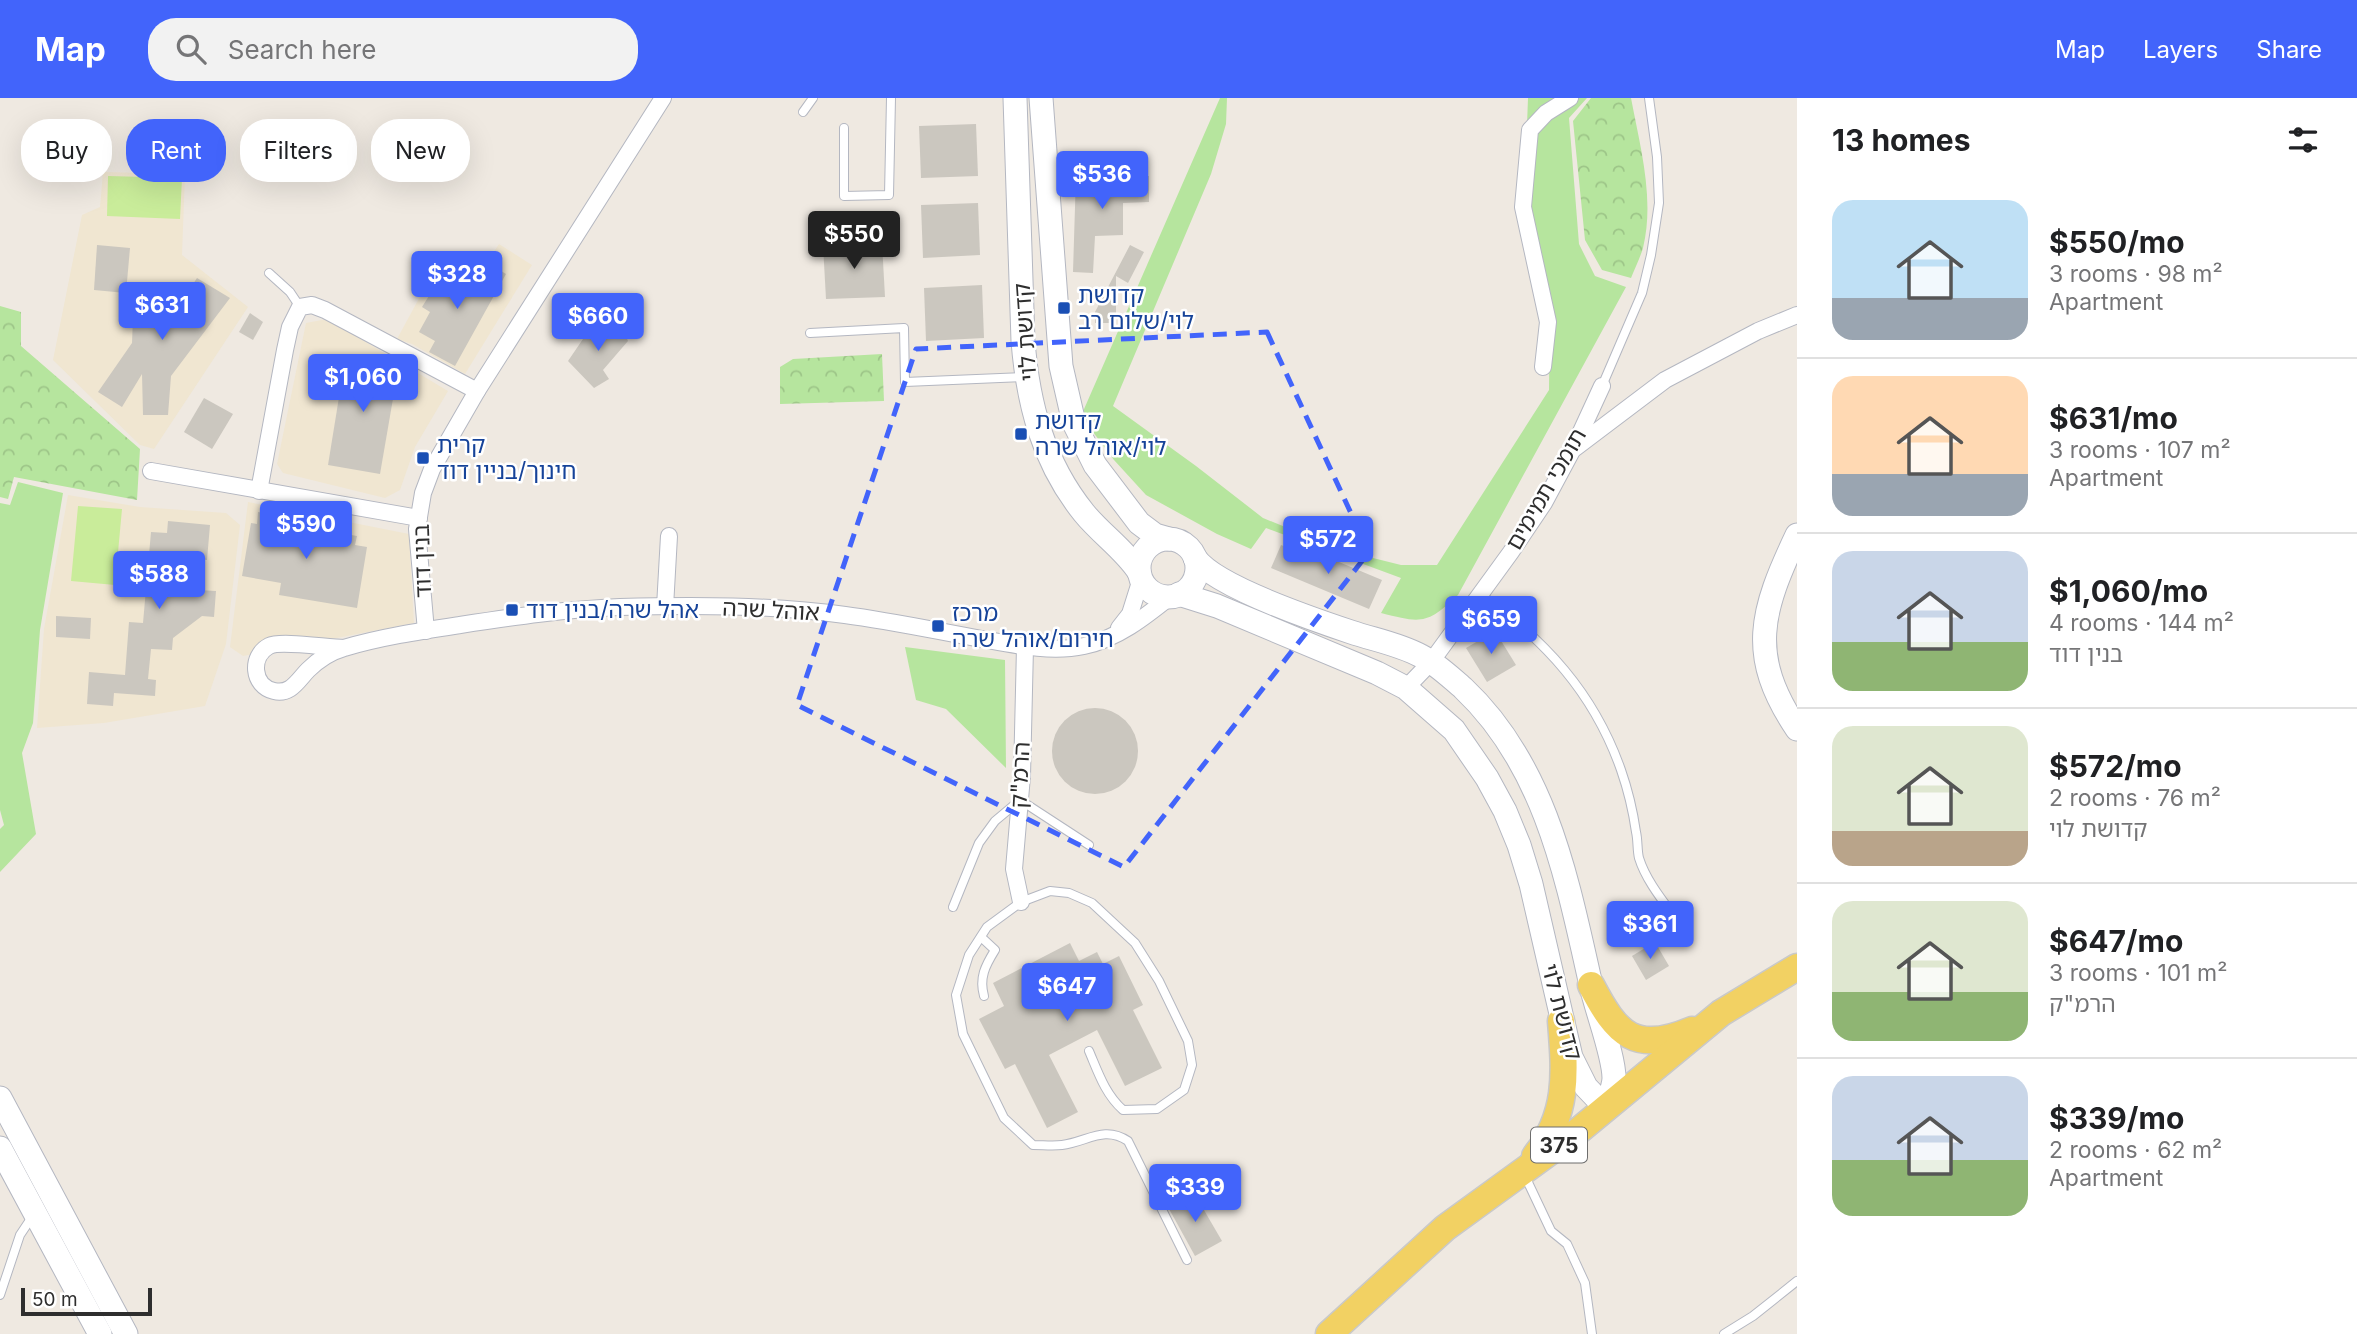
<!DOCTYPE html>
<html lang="en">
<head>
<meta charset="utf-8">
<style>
	:root { --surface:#fff; --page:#f2f2f2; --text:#202124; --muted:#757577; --line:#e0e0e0; --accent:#4264fb }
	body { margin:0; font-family:Inter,"Noto Sans Hebrew",sans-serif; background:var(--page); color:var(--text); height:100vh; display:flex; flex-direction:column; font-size:26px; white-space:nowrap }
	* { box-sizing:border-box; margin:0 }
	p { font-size:23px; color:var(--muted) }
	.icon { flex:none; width:38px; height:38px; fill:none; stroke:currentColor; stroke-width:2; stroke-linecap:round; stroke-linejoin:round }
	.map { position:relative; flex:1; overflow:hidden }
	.details { display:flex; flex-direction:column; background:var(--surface); width:560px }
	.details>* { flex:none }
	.hud { position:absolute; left:21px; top:21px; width:665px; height:63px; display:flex; gap:14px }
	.scale { position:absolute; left:21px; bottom:18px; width:131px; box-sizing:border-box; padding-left:7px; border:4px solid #2e2e2e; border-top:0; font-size:19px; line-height:24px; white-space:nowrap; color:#2e2e2e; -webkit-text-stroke:5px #fff; paint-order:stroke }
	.price { position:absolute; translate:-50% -60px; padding:0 16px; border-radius:7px; background:var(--accent); color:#fff; font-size:23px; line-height:46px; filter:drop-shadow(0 2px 4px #0008) }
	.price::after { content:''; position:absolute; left:50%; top:42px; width:21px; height:16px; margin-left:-10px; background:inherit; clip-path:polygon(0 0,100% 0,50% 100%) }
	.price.current { background:#222; color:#fff }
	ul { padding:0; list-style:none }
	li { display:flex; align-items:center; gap:21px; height:175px; padding:0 35px }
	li+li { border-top:2px solid var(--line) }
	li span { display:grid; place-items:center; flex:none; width:196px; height:140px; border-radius:21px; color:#555 }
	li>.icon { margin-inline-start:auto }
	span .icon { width:84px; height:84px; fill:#fffc; stroke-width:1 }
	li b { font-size:30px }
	h2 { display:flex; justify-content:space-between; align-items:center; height:84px; padding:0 35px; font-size:30px }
	.tag { padding:0 24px; border-radius:28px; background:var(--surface); box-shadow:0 7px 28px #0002; font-size:24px; line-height:63px }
	.tag.current { background:var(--accent); color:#fff }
	header { display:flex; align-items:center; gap:42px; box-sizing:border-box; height:98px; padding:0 35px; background:var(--accent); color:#fff }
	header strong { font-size:33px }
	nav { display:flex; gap:38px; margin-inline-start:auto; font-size:24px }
	.search { width:490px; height:63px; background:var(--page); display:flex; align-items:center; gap:18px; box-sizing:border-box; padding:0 24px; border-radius:28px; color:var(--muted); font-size:26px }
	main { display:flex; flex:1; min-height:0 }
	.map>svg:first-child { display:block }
	.education { fill:#f0e6d1 }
	.grass { fill:#b6e59e }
	.forest { fill:url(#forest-crowns) }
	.pitch { fill:#c9ec9a }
	.building { fill:#cbc7bf }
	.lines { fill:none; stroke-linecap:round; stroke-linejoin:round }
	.lane-casing { stroke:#b4b7c1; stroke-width:10 }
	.street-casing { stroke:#b4b7c1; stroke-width:18 }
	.secondary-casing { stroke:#b4b7c1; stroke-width:25 }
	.primary-casing { stroke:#c9c9c9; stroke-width:29 }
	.lane { stroke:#fff; stroke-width:8 }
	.street { stroke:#fff; stroke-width:16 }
	.secondary { stroke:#fff; stroke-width:23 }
	.primary { stroke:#f2d163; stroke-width:26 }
	.marked { fill:none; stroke:#4264fb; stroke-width:5; stroke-dasharray:14 9; stroke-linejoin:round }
	.transit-dot { fill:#1a4fb4; stroke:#fff; stroke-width:2.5 }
	.labels { text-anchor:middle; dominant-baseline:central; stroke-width:5; stroke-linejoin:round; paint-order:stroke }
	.shield { fill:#fff; stroke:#6d6d6d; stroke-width:2 }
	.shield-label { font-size:21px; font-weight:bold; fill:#2e2e2e }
	.transit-label { font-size:23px; fill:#164399; stroke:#fff; text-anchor:start }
	.street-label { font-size:23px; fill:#2e2e2e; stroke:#fff }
</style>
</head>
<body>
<header>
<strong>Map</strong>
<div class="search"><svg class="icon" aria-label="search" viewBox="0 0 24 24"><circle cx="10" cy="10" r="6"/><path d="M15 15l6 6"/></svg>Search here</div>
<nav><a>Map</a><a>Layers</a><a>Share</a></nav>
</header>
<main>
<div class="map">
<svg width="1797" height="1236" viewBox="0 0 1797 1236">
	<defs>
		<pattern id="forest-crowns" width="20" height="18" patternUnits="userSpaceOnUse" patternTransform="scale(1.75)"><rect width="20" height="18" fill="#b6e59e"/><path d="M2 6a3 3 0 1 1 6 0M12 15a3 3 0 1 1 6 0" fill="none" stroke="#9dc588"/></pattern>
	</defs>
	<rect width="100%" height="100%" fill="#efe9e1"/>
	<g class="education">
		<polygon points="103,74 185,76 182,157 248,209 154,351 140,347 53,262 82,117 100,109"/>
		<polygon points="499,146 532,167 465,276 412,246 397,241 442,158 476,181"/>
		<polygon points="327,221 448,293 415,349 400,392 385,400 283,375 277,366 306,225"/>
		<polygon points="68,397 140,409 226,415 240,427 226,546 205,608 104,625 37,630 44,531"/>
		<polygon points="248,404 409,436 414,525 243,558 230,549"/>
	</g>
	<g class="grass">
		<path d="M 1220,0 L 1227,0 L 1226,26 L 1211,76 L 1113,308 L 1196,368 L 1263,420 L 1341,452 L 1401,467 L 1437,467 L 1549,292 L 1550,194 L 1536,165 L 1524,109 L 1528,0 L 1587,0 L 1569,20 L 1579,146 L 1595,178 L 1626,189 L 1458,497 C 1427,527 1421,525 1381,515 L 1401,480 L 1266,430 L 1251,451 L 1217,436 L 1146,397 L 1114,362 L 1081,318 Z"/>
		<polygon points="18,384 63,395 40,532 33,625 22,655 36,736 0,774 0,731 4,727 0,712 0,405 10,407"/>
		<polygon points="905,549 1005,562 1006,670 946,611 916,602"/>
	</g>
	<g class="forest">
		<path d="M 1591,0 L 1631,0 C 1640,48 1655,101 1643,150 C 1640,160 1635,170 1631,180 L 1602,172 L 1585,142 L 1573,23 Z"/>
		<polygon points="0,208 21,214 21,248 140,351 137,402 14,379 8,401 0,399"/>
		<polygon points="882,256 884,303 780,306 780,269 793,261"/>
	</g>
	<g class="pitch">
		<polygon points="108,78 182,80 180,121 107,118"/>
		<polygon points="78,408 122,411 115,487 71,483"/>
	</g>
	<g class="building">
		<polygon points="976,26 978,78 921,80 919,28"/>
		<polygon points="1076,77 1149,78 1149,104 1123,105 1123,137 1095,138 1093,175 1073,174"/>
		<polygon points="978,105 980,157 923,160 921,107"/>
		<polygon points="882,145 885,199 826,201 823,147"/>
		<polygon points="97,147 130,150 126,195 94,192"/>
		<polygon points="1130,147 1144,154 1128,185 1116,178 1116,225 1095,225 1095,214"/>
		<polygon points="442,168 476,188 485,172 490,175 493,168 506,176 455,268 429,254 435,243 419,234 430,214 422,209 437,185 433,183"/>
		<polygon points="197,180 230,200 171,278 168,317 143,317 142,276 122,309 98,294 132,245 134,193 189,192"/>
		<polygon points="982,187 984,240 926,243 924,190"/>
		<polygon points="250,215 263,224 253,242 239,234"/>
		<polygon points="619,222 628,243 603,272 609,281 594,290 568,263 583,241"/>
		<polygon points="346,256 399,266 380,376 328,367"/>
		<polygon points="204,300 233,316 212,351 184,334"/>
		<polygon points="258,414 282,418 280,425 357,438 355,447 367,449 357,510 279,497 281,485 242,478 251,425 257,426"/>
		<polygon points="168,423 210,427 207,462 184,460 181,491 216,493 214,519 202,518 173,540 172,552 151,551 148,581 156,582 155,598 114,595 113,608 87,606 89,574 125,577 129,524 143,525 151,434 167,435"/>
		<polygon points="1281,447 1313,460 1315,454 1382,482 1369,511 1271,470"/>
		<polygon points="56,518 91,520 90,541 56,539"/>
		<polygon points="1495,533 1516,567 1487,584 1466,550"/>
		<circle cx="1095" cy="653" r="43"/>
		<polygon points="1655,844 1669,868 1646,882 1632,858"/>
		<polygon points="1070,845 1079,863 1097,854 1103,866 1119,858 1143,907 1133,912 1162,970 1125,988 1097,932 1049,957 1078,1014 1047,1030 1015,966 1005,971 979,921 1004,908 993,885"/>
		<polygon points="1194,1095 1222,1143 1195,1158 1168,1109"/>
	</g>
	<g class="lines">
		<g class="lane-casing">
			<g id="lane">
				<polyline points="803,14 813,0"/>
				<polyline points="844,30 844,98 889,97 891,0"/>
				<polyline points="269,175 290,194 300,209"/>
				<polyline points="810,235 904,230 905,284 1024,279"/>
				<polyline points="1602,288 1642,195 1651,157 1659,105 1657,59 1649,0"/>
				<path d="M 1480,496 C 1545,542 1594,595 1621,672 C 1628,692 1633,713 1636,734 C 1638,742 1637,752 1639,760 C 1647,786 1669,810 1684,832"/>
				<polyline points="953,809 979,745 995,723 1020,702 1089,747"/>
				<path d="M 981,839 L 995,852 C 985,868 979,880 984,898"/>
				<path d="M 1089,953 C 1098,974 1105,996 1123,1012 L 1157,1011 L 1184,992 L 1192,967 L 1188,943 L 1159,883 L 1135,845 L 1092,805 L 1069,795 L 1050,793 L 1021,804 L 987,829 L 969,857 L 956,897 L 963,936 L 1004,1020 L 1033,1047 C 1043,1047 1053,1048 1062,1047 C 1087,1044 1104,1027 1128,1043 L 1187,1162"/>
				<polyline points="1524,1076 1551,1133 1567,1146 1585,1185 1592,1236"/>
				<polyline points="0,1197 20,1137 32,1119"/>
				<polyline points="1724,1236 1753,1218 1797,1183"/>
			</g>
		</g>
		<g class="street-casing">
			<g id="street">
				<polyline points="1543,269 1548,224 1523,109 1530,32 1546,15 1570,0"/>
				<polyline points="1575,350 1665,282 1758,233 1797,217"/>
				<polyline points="151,373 419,420"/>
				<polyline points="259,393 285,252 290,229 300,209 312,207 325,212 477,293"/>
				<polyline points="665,509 669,438"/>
				<polyline points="1119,530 1130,516 1141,481"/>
				<polyline points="426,533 417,431 423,395 432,371 477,293 663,0"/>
				<path d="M 344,550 C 328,550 281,542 269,548 C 250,558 252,588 274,593 C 291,597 298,582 308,572 C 318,562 330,554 344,550 C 381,539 421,533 460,527 C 513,519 566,511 620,509 C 694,507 771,507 845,517 C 891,523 937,533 982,541 C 1015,547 1051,555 1084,548 C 1117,541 1145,519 1171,498"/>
				<polyline points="1406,590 1431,564 1511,454 1544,405 1573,351 1602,288"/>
				<polyline points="1021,804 1014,771 1022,678 1025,549"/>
			</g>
		</g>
		<g class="secondary-casing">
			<g id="secondary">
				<path d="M 1015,0 L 1023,243 C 1028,306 1043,364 1084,415 C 1101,436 1125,452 1139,474"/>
				<polyline points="1041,0 1061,268 1074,325 1095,367 1139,425 1155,437 1169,441"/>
				<path d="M 1797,437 C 1761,513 1747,557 1797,631"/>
				<circle cx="1168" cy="470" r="29"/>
				<path d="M 1195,460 C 1215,488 1315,522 1351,534 C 1375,542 1399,546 1421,558 C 1437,566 1450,579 1463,590 C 1546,668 1567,781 1591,887 C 1596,912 1614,957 1614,980 C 1614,989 1608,1001 1606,1010"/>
				<polyline points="1179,496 1217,508 1377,575 1406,590 1454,632 1487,680 1505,713 1519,747 1531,786 1571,959 1586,989 1606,1010"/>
				<polyline points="0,1000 126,1236"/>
				<polyline points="0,1050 100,1236"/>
			</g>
		</g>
		<g class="primary-casing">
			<g id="primary">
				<path d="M 1591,887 C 1617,937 1635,956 1692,932"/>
				<path d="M 1535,1058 C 1569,1016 1565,974 1561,923"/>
				<polyline points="1329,1236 1445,1130 1577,1034 1721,915 1797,869"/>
			</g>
		</g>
		<use href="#lane" class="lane"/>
		<use href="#street" class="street"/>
		<use href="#secondary" class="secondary"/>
		<use href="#primary" class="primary"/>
	</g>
	<path class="marked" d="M 1267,234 L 1369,454 L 1124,769 L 797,607 L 916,251 Z"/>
	<g class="transit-dot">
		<rect x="1057" y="203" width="14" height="14" rx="3.5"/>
		<rect x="1014" y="329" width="14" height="14" rx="3.5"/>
		<rect x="416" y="353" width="14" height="14" rx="3.5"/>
		<rect x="505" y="505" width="14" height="14" rx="3.5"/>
		<rect x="931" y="521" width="14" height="14" rx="3.5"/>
	</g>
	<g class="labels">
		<rect class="shield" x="1531" y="1029.5" width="56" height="35" rx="5"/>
		<g class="shield-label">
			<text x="1559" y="1047">375</text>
		</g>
		<g class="transit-label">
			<text x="1078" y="197">קדושת<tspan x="1078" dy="26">לוי/שלום רב</tspan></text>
			<text x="1035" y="323">קדושת<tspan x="1035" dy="26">לוי/אוהל שרה</tspan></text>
			<text x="437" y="347">קרית<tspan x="437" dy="26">חינוך/בניין דוד</tspan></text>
			<text x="526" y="512">אהל שרה/בנין דוד</text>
			<text x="952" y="515">מרכז<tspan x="952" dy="26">חירום/אוהל שרה</tspan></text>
		</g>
		<g class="street-label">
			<text transform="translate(1025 234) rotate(-94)">קדושת לוי</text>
			<text transform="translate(1546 391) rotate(-60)">תומכי תמימים</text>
			<text transform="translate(422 463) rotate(-92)">בנין דוד</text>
			<text transform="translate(771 512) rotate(3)">אוהל שרה</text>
			<text transform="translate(1020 677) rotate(-87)">הרמ"ק</text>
			<text transform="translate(1562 914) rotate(75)">קדושת לוי</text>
		</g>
	</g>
</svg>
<div class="scale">50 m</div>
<b class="price" style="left:1102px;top:113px">$536</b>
<b class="price current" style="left:854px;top:173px">$550</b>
<b class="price" style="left:457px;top:213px">$328</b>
<b class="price" style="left:162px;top:244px">$631</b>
<b class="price" style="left:598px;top:255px">$660</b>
<b class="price" style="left:363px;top:316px">$1,060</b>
<b class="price" style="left:306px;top:463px">$590</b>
<b class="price" style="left:1328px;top:478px">$572</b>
<b class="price" style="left:159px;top:513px">$588</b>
<b class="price" style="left:1491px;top:558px">$659</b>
<b class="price" style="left:1650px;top:863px">$361</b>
<b class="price" style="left:1067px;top:925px">$647</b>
<b class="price" style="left:1195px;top:1126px">$339</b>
<div class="hud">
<a class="tag">Buy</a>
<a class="tag current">Rent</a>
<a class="tag">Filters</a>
<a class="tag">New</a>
</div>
</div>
<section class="details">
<h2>13 homes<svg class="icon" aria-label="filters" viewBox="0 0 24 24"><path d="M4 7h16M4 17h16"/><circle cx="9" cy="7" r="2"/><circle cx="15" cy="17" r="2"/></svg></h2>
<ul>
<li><span style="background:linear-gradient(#bfe0f5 70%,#9aa5b1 0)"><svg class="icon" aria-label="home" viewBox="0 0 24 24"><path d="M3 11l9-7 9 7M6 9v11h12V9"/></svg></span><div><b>$550/mo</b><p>3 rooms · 98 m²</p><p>Apartment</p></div></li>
<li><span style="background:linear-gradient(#ffd9b3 70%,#9aa5b1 0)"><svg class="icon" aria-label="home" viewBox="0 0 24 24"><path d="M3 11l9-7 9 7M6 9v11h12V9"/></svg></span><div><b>$631/mo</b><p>3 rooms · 107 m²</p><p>Apartment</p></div></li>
<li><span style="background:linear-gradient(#c9d6e8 65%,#8fb573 0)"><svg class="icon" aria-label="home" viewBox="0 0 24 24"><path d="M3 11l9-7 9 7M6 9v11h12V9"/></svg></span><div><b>$1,060/mo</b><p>4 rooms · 144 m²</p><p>בנין דוד</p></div></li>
<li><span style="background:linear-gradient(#dfe7d0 75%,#b9a48a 0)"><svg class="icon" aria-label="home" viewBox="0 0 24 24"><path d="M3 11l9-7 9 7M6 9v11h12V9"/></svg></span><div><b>$572/mo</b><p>2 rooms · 76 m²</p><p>קדושת לוי</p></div></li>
<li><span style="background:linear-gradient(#dfe7d0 65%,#8fb573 0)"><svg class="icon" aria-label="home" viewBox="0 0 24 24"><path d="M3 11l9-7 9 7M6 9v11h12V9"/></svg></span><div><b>$647/mo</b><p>3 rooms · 101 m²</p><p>הרמ&quot;ק</p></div></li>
<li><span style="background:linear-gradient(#c9d6e8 60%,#8fb573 0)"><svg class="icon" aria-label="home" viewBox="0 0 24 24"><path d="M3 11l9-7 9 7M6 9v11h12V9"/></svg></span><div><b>$339/mo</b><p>2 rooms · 62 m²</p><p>Apartment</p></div></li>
</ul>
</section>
</main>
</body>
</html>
